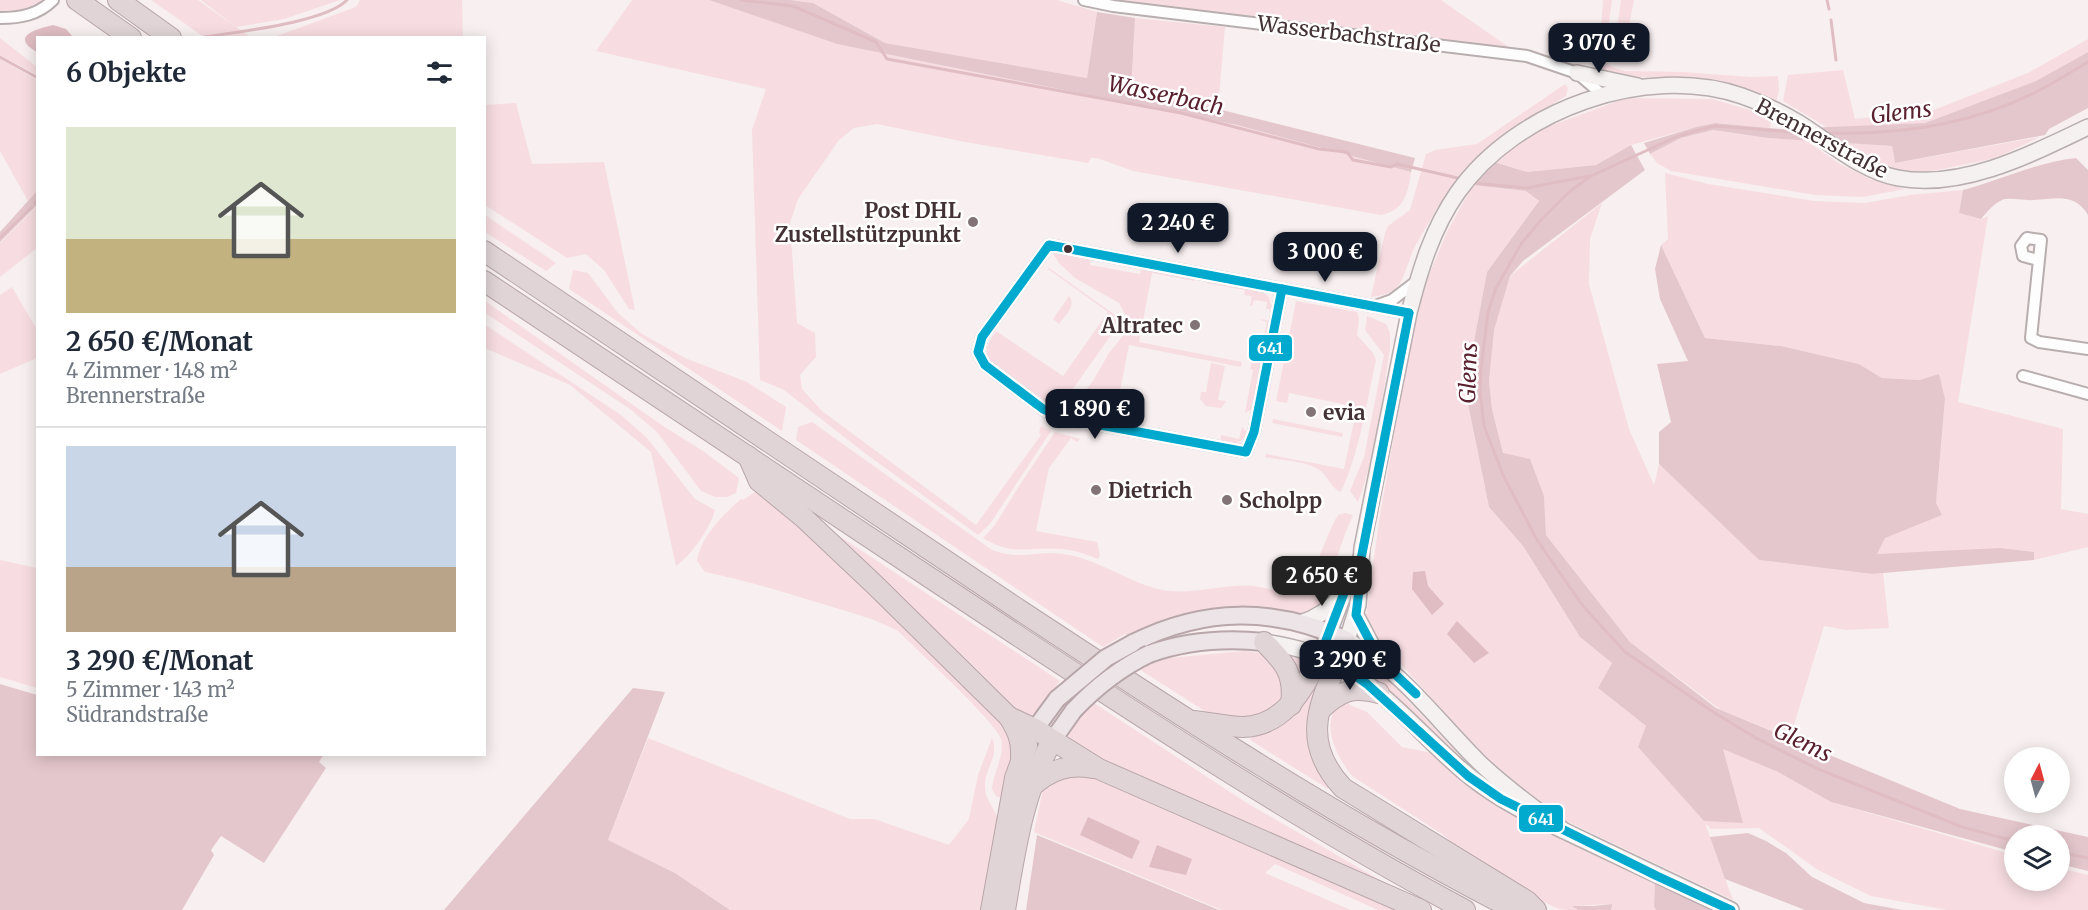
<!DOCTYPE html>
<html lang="de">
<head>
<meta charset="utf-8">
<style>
	:root { --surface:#fff; --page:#f6f6f7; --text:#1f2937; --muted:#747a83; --line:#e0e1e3; --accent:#111827 }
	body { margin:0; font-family:Merriweather,serif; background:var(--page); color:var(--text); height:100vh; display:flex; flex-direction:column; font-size:22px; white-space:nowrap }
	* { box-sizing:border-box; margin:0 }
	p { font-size:20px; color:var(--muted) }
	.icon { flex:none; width:33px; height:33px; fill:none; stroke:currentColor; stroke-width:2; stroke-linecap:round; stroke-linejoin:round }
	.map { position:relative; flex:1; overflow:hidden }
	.side { position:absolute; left:36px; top:36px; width:450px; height:720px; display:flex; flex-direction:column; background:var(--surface); border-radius:0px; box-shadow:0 3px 15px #0003 }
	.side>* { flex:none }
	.needle { width:39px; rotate:6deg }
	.tools { position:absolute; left:2004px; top:747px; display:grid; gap:12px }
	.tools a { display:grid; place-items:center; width:66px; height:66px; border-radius:50%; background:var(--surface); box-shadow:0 3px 15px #0003; font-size:30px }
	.price { position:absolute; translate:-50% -51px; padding:0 14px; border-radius:12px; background:var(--accent); color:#fff; font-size:20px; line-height:39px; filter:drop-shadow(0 2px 3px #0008) }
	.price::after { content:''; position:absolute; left:50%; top:36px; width:18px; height:14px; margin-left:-9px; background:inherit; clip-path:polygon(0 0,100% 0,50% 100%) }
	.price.current { background:#222; color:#fff }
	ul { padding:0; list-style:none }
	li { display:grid; align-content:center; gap:12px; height:318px; padding:0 30px }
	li+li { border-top:2px solid var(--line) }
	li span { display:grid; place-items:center; height:186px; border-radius:0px; color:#555 }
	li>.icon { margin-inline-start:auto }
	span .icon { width:108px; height:108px; fill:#fffc; stroke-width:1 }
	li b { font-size:26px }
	h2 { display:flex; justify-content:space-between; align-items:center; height:72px; padding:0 30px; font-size:26px }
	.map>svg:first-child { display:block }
	.green { fill:#f7dde1 }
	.forest { fill:#e4c7cc }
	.water { fill:#e0bdc3 }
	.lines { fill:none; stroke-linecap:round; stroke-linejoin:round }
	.stream { stroke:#e0bdc3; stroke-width:3 }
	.street-casing { stroke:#b9aeaf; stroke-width:14 }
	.secondary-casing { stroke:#b9aeaf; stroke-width:18 }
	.primary-casing { stroke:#b8a6aa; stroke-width:20 }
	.highway-casing { stroke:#b8a6aa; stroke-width:22 }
	.street { stroke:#fefdfd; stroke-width:10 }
	.secondary { stroke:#f5f1f1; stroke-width:15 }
	.primary { stroke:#ece4e6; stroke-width:16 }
	.highway { stroke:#e0d4d6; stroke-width:20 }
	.primary-bridge-casing { stroke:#b8a6aa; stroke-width:20; stroke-linecap:butt }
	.primary-bridge { stroke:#ece4e6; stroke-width:16 }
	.bus-1-casing { stroke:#fff; stroke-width:14 }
	.bus-1 { stroke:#00a9ce; stroke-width:9 }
	.poi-dot { fill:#827476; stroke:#fff; stroke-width:2 }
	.bus-dot { fill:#433235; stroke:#fff; stroke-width:2 }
	.labels { text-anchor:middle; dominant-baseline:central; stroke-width:5; stroke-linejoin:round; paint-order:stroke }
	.street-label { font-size:21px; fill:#433235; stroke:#fff }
	.poi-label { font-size:21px; font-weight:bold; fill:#433235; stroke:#fff; text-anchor:start }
	.water-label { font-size:22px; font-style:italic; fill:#59202e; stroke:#fff }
	.line-badge { stroke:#fff; stroke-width:2 }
	.badge-label { font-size:16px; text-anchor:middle; font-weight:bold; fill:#fff }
</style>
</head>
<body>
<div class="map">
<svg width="2088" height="910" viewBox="0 0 2088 910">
	<rect width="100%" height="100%" fill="#f8eff0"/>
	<g class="green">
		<polygon points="0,0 46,0 31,12 0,15"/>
		<polygon points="151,0 198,0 250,37 204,37"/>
		<polygon points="201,0 340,0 284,19 236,27"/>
		<polygon points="360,0 462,0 463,37 274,37 356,7"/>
		<path d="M 632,0 L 709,0 L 837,44 L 1237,125 L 1411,172 C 1408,193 1405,210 1381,215 L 1133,171 L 1097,158 L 1091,158 L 1088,163 L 965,142 L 877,124 L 854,128 L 839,140 L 798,199 L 790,223 L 797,323 L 815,333 L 816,357 L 800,375 L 802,389 L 822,411 L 976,525 L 1041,435 L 1039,433 L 1041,426 L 1051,431 L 990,524 L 978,535 L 866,454 L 784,390 L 760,380 L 752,130 L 766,89 L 596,51 Z"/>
		<polygon points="790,0 1057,0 1097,12 1087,78 885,43 813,3"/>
		<polygon points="1108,0 1441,0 1513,50 1150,7"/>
		<polygon points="1603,0 1612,0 1607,35 1600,43"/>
		<polygon points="1621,0 1634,0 1623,56 1615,45"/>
		<polygon points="1135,18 1225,27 1218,109 1131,91"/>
		<polygon points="0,38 37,67 37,75 0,55"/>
		<polygon points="2088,39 2088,52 2036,81 1925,123 1828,128 1783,101 1788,75 1843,70 1855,119 1931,111 2028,73"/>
		<polygon points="0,59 37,80 37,191 28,201 0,151"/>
		<polygon points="1601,59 1612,67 1625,71 1682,72 1751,77 1778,76 1779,91 1776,102 1675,79 1623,76 1596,71 1594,66 1595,62"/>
		<path d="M 1565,84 L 1568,88 L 1566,96 C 1508,130 1465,159 1431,219 C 1425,229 1418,240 1413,251 C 1401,278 1405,294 1371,297 L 1385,233 L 1388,226 L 1410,210 L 1426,154 L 1435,150 L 1477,144 Z"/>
		<polygon points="1626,98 1712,99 1750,110 1771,121 1770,128 1715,123 1696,127 1631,145 1596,165 1527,172 1494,162 1531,133"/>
		<polygon points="516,103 532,164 604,162 635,310 629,309 604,270 586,254 567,258 485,205 485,105"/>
		<polygon points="1713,130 1768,138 1805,140 1840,164 1870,179 1905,189 1863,197 1815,195 1671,171 1657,163 1650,154 1681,138"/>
		<polygon points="2040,137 1996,158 1928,172 1890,170 1845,143 1892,146 1895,163"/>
		<polygon points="1665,173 1708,184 1814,201 1865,203 1910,195 1963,190 1959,213 1981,219 1988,216 1958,402 2063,429 2061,509 2088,514 2088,547 2034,560 2033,552 1876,554 1884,536 1936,503 1945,399 1920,380 1882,378 1859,364 1781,346 1705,338 1661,245 1668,239"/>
		<polygon points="1473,185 1527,191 1539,201 1487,272 1465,389 1489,507 1523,546 1580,637 1612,663 1598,688 1646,726 1723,748 1778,772 1831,802 2014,855 2014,880 2060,880 2060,868 2088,875 2088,910 1947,910 1871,896 1818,870 1759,828 1711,829 1705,823 1733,900 1564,820 1519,789 1477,748 1369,629 1366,616 1380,515 1404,379 1424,286 1448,230"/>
		<polygon points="1602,203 1590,239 1589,284 1629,429 1654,485 1659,464 1759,560 1872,574 1883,573 1889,628 1846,630 1824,626 1790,738 1721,710 1630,642 1546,535 1544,496 1503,453 1492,409 1489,381 1493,330 1510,276"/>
		<polygon points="37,206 37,248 0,277 0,243"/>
		<polygon points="485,215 556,263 546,271 485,232"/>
		<polygon points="1056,252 1091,258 1090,265 1140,274 1142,267 1196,278 1195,281 1152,273 1139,342 1242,362 1241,367 1129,345 1114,422 1068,414 1093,381 1109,353 1127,331 1128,319 1119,303 1075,278 1059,263 1053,253"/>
		<path d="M 1049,268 L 1115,315 L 1117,319 L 1116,328 L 1058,410 L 990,363 C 983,350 988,343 996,331 L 1063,376 L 1108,312 L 1048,269 Z"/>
		<polygon points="573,270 588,273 618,313 642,334 685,358 747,382 786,407 782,431 569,289"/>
		<polygon points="1207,280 1260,290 1269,297 1272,310 1266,309 1267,302 1254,300 1252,306 1250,306 1252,296 1244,295 1245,290 1206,283"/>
		<polygon points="12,287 37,330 37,358 0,374 0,295"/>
		<path d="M 1069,296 C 1077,305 1065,316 1059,324 L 1053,319 Z"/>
		<polygon points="485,301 663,426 703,451 739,478 736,493 727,497 715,497 701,491 657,432 630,409 485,313"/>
		<path d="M 1296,301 L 1357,312 L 1359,318 L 1357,335 L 1373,353 L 1376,360 C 1366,405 1360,450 1341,492 C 1331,489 1328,475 1318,469 C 1306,461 1279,460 1265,457 L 1266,454 L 1344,469 L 1357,407 L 1289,393 L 1287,403 L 1276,401 Z"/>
		<path d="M 1367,316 L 1386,324 L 1390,333 L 1390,348 C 1382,400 1377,452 1358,502 L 1350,491 L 1364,457 L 1384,355 L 1365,330 Z"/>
		<polygon points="1261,319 1269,321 1252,409 1245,413 1253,370 1250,369 1252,361 1259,362 1267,322 1260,320"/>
		<path d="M 484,324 L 621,415 L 647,438 L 695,499 L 715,510 C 711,527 691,556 676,566 L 651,452 L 570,385 L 485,348 Z"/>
		<polygon points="1211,363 1225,366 1218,400 1226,401 1221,408 1206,406 1200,399 1201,392 1206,392"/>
		<polygon points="1273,419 1343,433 1342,437 1272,423"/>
		<path d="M 812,422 L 992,550 C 1022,561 1037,550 1064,554 C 1098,559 1126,581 1158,589 C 1190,597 1222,583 1254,586 C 1268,588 1290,596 1303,589 C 1310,585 1329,528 1338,515 L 1345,513 L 1353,515 C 1347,528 1341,545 1336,561 C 1331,575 1328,596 1317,607 C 1304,621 1243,609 1223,609 C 1189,609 1156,622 1126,635 L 1125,634 L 1103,647 L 796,440 L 798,427 Z"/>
		<path d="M 1242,427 L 1247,432 C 1242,445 1232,445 1220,443 L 1221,435 L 1239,439 Z"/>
		<path d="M 1055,432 L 1080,439 L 1077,442 L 1071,438 L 1049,468 L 1036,531 L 1097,542 L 1100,555 L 1098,559 C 1086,554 1074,550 1061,549 C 1028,546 1014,557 983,538 L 995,525 L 1019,486 Z"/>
		<path d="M 758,490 L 832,555 L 1011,730 L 1014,753 L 1001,798 L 996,796 L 992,789 C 993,773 1005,756 1001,739 C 996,722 915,648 898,631 C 874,618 848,612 823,604 C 783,592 745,580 705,572 L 697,561 C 701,536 723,515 741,499 L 743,500 Z"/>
		<polygon points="815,520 1060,681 1027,722"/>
		<polygon points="0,560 37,568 37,688 0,677"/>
		<polygon points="1245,651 1266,654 1279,663 1285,700 1251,722 1211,715 1139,669 1158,661 1157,659"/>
		<polygon points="1286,652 1314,660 1303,683"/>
		<polygon points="1358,659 1385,677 1457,752 1487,779 1485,781 1354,665"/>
		<polygon points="1320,669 1325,672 1322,777 1329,786 1328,789 1250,740 1256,730"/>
		<path d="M 1346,700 L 1350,705 L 1367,712 L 1402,747 L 1432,753 L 1509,807 L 1655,881 L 1654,906 L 1656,910 L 1611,910 L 1611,904 L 1574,906 L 1578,910 C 1572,910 1565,910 1559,909 C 1530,897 1466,859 1445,836 L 1352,776 C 1336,756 1316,717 1346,700 Z"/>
		<path d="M 1094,703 L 1247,803 L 1399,891 L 1105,764 L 1069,740 C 1066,725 1084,714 1094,703 Z"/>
		<path d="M 648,738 L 850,819 L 874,819 L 949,845 L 969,819 L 978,775 L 992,738 C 1000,756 984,769 985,787 C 985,802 999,811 999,826 C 999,834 996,842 995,850 C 991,870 988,890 984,910 L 730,910 L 675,873 L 608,840 Z"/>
		<polygon points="1085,772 1411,910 1378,910 1275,864 1265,873 1351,910 1222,910 1034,832 1043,789 1049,781"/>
	</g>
	<g class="forest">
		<polygon points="709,0 790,0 813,3 885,43 1087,78 1097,12 1135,18 1131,91 1218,109 1415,158 1411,172 1237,125 837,44"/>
		<polygon points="2088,52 2088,108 2049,129 2045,135 1895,163 1892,146 1768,138 1713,130 1681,138 1650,154 1644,143 1696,127 1715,123 1781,129 1925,123 2036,81"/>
		<polygon points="1631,145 1645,170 1523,261 1510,276 1494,330 1489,381 1492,409 1503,453 1530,459 1544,496 1546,535 1630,642 1716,708 1960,809 2088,837 2088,871 2060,864 2060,836 2014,836 2014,852 1831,802 1778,772 1723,749 1743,823 1704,821 1638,747 1646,726 1598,688 1612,663 1580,637 1523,546 1489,507 1465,389 1487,272 1539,201 1526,191 1473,185 1494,162 1527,172 1596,165"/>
		<path d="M 2076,158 L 2088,170 L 2088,215 C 2074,192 2056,199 2034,200 C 2024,201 2010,197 2002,200 C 1993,204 1987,212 1981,219 L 1959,213 L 1963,190 C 2001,180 2037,162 2076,158 Z"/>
		<polygon points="37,191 37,205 0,242 0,232"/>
		<polygon points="1661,245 1705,338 1781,346 1859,364 1882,378 1920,380 1939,374 1945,399 1936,503 1942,515 1885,538 1877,554 2000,548 2034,552 2034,560 1872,574 1759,560 1659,464 1659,432 1671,422 1657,364 1688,361 1660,299 1655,269"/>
		<polygon points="0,684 37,695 38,754 324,754 319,762 326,768 264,863 221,836 211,850 214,855 182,910 0,910"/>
		<polygon points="633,688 665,692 608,840 675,873 730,910 444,910"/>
		<polygon points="1748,833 1766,841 1786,853 1812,877 1864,903 1902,910 1805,910 1725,879 1710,837"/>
		<polygon points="1037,835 1219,910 1026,910"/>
		<polygon points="1655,881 1727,910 1656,910 1654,906"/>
		<polygon points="1612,904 1611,910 1578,910 1572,906 1594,906"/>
	</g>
	<g class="water">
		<path d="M 53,25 L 66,29 L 73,37 L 38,38 L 37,52 C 9,36 37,29 53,25 Z"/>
		<polygon points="1425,571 1428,586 1444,604 1432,615 1412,589 1413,572"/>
		<polygon points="1457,621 1489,653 1474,663 1447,634"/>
		<polygon points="1088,817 1140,841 1132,859 1080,835"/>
		<polygon points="1157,845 1192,859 1186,875 1149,867"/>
	</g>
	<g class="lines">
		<g class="stream">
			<polyline points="741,0 793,6 876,42 887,59 1181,113 1319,149 1347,152 1353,160 1391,167 1397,164 1462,179"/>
			<polyline points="1827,0 1829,9"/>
			<polyline points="1831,20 1836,60"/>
			<path d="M 200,38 C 234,32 325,23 347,0"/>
			<polyline points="0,57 38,78"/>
			<polyline points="1804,133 1715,126 1695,131 1676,137 1591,176 1569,192 1541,220 1521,244 1496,288 1488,312 1481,369 1480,391 1484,426 1503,475 1537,540 1583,606 1625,652 1713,712 1756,738 1818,769 1962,827 2014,841"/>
			<path d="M 1826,133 C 1897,135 1971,125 2036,92 C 2054,83 2071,72 2088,62"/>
			<polyline points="1474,183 1527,188 1589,176"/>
			<polyline points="35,203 38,200"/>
			<polyline points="0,238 31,208"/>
			<polyline points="2060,852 2088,858"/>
		</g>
		<g class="street-casing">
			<g id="street">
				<polyline points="1084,0 1113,6 1527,56 1577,73 1604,96"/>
				<path d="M 0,18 C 20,18 38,15 53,0"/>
				<polyline points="2038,260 2023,256 2021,246 2027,238 2041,240 2031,338 2039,342 2088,349"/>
				<polyline points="1282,289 1254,432 1246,452 1063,418 1043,409 985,365 978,352 982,337 1049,245 1409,313"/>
				<polyline points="1375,306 1392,300 1417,281"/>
				<polyline points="2023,376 2088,394"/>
			</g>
		</g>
		<g class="secondary-casing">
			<g id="secondary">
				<polyline points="1577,73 1638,86"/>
				<polyline points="1356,615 1378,657"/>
				<path d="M 1300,623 C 1317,618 1330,609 1342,595"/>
				<path d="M 1264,642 C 1290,646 1316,652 1339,665 C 1384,690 1417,730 1455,764 C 1478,785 1503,801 1531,815"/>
				<polyline points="1320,656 1344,593 1359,561"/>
				<polyline points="1556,827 1731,910"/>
				<path d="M 1563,830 C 1534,807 1504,787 1478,761 C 1435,718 1401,670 1347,640 L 1358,605 L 1362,548 L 1409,313 C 1420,270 1432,229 1458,192 C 1516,110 1645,63 1742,96 C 1762,103 1781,112 1799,123 C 1831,143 1861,171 1898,178 C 1962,190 2032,154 2088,127"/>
			</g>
		</g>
		<g class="primary-casing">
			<g id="primary">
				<path d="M 1133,643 C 1205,607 1274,607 1347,640 L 1337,664"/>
				<path d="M 1149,654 C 1186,641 1225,638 1264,642"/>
				<polyline points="1035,729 1057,699"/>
				<polyline points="1052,741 1074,710"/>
			</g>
		</g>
		<g class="highway-casing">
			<g id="highway">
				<polyline points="77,0 131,38"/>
				<polyline points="118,0 171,38"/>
				<path d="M 484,251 C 662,372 841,492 1021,611 C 1182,717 1343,822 1515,910"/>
				<path d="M 484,281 C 659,397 832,513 1006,628 C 1156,727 1306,825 1465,910"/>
				<path d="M 748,456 L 759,481 L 804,518 L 876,586 L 1009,717 C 1017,730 1022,740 1021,756"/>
				<path d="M 1264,642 C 1285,663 1295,674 1291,705"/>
				<path d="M 1337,664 C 1315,711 1304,746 1343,788 L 1527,901 L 1536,910"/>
				<path d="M 1320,710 C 1340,691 1352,686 1379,693"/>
				<polyline points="1009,717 1035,729 1099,769 1421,910"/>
				<path d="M 1192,721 C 1209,722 1227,727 1243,727 C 1284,726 1304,689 1320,656"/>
				<path d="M 1031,787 C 1050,770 1069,763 1093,768"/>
				<polyline points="991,910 1015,778 1027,745"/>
				<path d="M 1005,910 C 1015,852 1023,792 1052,741"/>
			</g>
		</g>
		<use href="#street" class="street"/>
		<use href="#secondary" class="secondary"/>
		<use href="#primary" class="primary"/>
		<use href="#highway" class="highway"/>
		<g class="primary-bridge-casing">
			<g id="primary-bridge">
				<polyline points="1057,699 1106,658 1133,643"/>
				<path d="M 1074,710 C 1096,687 1120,668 1149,654"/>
			</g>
		</g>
		<use href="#primary-bridge" class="primary-bridge"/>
		<g class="bus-1-casing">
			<g id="bus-1">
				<polygon points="1049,245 1282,289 1254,432 1246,452 1063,418 1043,409 985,365 978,352 982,337"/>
				<polyline points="1282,289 1409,313"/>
				<polyline points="1409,313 1361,559 1344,593 1320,656 1345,668 1367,684 1468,776 1501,799 1657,876 1731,910"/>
				<polyline points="1361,573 1356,615 1380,660 1416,694"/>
			</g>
		</g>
		<use href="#bus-1" class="bus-1"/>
	</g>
	<g class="poi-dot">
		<circle cx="973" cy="222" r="6"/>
		<circle cx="1195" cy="325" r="6"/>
		<circle cx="1311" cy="412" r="6"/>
		<circle cx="1096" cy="490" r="6"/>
		<circle cx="1227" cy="500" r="6"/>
	</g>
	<circle class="bus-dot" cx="1068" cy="249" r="5"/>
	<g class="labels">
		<g class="street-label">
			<text transform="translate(1349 34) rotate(7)">Wasserbachstraße</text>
			<text transform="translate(1822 138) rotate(28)">Brennerstraße</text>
		</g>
		<g class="poi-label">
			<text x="961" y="210" text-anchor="end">Post DHL<tspan x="961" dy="24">Zustellstützpunkt</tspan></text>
			<text x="1183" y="325" text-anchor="end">Altratec</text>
			<text x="1323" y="412">evia</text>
			<text x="1108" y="490">Dietrich</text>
			<text x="1239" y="500">Scholpp</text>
		</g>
		<g class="water-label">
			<text transform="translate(1166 95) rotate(12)">Wasserbach</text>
			<text transform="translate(1901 112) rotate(-7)">Glems</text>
			<text transform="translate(1468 373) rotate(-88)">Glems</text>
			<text transform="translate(1803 742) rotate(26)">Glems</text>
		</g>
	</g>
	<g class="line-badge">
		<rect x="1248" y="334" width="45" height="28" rx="6" fill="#00a9ce"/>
		<rect x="1518" y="804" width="46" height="29" rx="6" fill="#00a9ce"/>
	</g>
	<g class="badge-label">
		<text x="1270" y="354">641</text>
		<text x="1541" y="825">641</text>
	</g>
</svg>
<div class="tools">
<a><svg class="needle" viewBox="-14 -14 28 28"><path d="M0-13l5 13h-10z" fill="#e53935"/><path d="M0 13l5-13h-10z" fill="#747a83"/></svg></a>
<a><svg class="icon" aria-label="layers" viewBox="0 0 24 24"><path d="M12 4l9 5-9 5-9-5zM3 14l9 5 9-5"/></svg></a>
</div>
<b class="price" style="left:1599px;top:74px">3 070 €</b>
<b class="price" style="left:1178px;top:254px">2 240 €</b>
<b class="price" style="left:1325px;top:283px">3 000 €</b>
<b class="price" style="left:1095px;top:440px">1 890 €</b>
<b class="price current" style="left:1322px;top:607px">2 650 €</b>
<b class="price" style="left:1350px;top:691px">3 290 €</b>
<section class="side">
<h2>6 Objekte<svg class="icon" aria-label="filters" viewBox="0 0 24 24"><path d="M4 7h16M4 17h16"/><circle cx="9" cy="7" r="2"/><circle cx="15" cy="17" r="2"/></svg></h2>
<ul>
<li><span style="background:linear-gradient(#dfe7d0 60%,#c2b280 0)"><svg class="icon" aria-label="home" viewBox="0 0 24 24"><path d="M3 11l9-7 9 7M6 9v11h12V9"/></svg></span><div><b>2 650 €/Monat</b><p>4 Zimmer · 148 m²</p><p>Brennerstraße</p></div></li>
<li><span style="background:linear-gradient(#c9d6e8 65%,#b9a48a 0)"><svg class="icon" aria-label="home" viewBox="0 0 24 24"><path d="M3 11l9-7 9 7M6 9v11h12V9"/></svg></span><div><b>3 290 €/Monat</b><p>5 Zimmer · 143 m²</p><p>Südrandstraße</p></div></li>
</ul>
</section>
</div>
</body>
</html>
